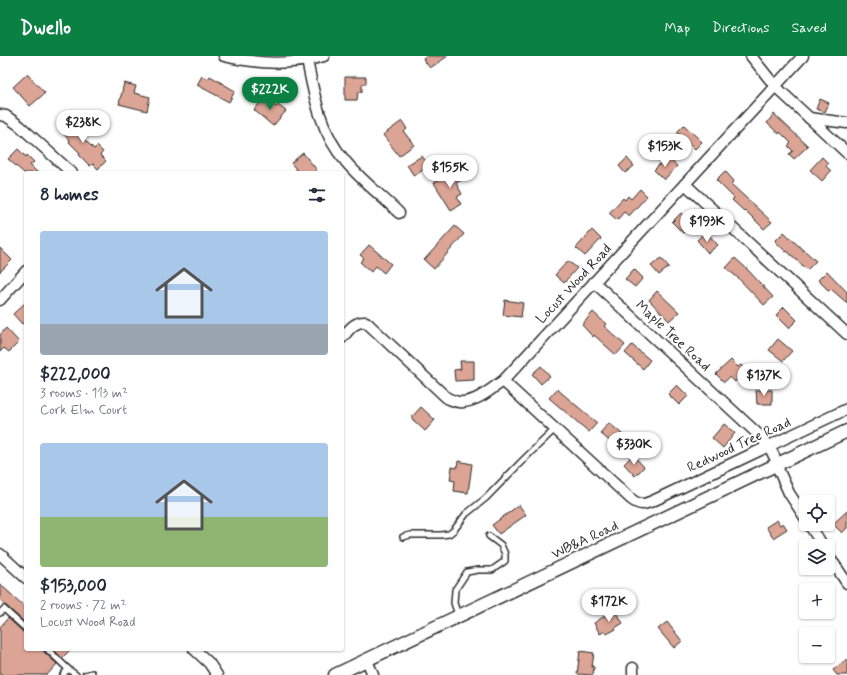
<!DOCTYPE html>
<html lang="en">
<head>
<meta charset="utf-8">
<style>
	:root { --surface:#fff; --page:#f2f2f3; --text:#1f2937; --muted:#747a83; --accent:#0b8043 }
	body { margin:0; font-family:Mynerve,sans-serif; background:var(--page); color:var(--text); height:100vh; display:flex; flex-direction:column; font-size:15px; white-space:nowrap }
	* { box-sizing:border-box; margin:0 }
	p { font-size:13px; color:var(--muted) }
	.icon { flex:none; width:22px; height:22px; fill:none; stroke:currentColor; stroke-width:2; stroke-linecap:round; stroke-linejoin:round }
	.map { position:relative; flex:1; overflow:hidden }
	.drawer { position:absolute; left:24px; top:115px; width:320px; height:480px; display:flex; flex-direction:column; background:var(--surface); border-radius:4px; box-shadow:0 1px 3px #0004 }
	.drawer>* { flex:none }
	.tools { position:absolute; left:799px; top:439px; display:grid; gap:8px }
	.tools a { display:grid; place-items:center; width:36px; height:36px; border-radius:4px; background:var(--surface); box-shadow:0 1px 3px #0004; font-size:20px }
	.price { position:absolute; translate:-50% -34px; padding:0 9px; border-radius:14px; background:#fff; color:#222; font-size:13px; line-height:26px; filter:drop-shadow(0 1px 2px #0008) }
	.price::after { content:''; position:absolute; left:50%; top:24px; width:12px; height:9px; margin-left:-6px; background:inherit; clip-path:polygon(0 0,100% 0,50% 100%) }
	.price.on { background:var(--accent); color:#fff }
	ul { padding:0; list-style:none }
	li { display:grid; align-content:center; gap:8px; height:212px; padding:0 16px }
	li span { display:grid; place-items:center; height:124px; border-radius:4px; color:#555 }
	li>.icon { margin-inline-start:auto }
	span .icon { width:72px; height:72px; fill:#fffc; stroke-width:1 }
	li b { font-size:17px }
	h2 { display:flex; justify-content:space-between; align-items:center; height:48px; padding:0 16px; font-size:17px }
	header { display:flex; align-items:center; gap:24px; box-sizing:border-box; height:56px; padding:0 20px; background:var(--accent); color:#fff }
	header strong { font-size:19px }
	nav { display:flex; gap:22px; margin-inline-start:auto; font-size:14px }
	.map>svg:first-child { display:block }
	.building { fill:#dba494; stroke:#2b2b2b }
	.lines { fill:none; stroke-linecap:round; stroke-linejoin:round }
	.service-casing { stroke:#2b2b2b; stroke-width:8 }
	.minor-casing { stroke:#2b2b2b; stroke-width:13 }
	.tertiary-casing { stroke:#2b2b2b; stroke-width:15 }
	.service { stroke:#fff; stroke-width:5 }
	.minor { stroke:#fff; stroke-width:10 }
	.tertiary { stroke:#fff; stroke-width:12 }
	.labels { text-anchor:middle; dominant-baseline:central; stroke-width:4; stroke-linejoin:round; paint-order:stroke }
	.street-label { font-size:14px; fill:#2b2b2b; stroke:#fff }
</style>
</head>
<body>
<header>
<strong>Dwello</strong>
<nav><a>Map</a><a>Directions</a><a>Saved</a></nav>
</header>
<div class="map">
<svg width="847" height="619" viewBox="0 0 847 619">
	<rect width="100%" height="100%" fill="#fff"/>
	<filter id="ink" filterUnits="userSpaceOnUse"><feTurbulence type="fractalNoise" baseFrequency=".025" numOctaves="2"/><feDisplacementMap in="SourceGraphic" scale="8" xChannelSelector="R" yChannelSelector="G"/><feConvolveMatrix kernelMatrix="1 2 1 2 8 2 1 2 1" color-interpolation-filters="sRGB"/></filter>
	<g filter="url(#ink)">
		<g class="building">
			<polygon points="427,0 448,0 430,12 423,3"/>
			<polygon points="27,18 45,37 30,50 13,31"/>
			<polygon points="202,20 208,23 210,20 235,35 229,46 197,29"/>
			<polygon points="345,21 366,21 366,28 362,28 362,36 358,36 357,44 345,44"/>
			<polygon points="124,27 136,30 134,37 150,41 147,55 119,48"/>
			<polygon points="265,41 276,51 278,49 286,55 273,70 254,54"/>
			<polygon points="820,43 829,47 825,56 816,53"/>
			<polygon points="774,58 808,90 794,103 789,98 793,95 788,90 791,87 780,76 779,78 767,67"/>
			<polygon points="74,62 90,78 84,83 94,93 97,90 103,96 100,99 106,105 98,113 93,108 90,110 79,99 80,97 69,86 70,85 61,75"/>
			<polygon points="402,65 407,73 404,76 414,89 399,100 383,79"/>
			<polygon points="684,69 702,86 695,93 677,76"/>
			<polygon points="18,93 26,101 27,99 34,106 30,109 38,117 24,117 8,103"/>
			<polygon points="303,97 317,114 314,117 299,117 291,107"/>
			<polygon points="422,100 429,110 414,120 407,109"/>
			<polygon points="667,101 677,110 664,124 654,114"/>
			<polygon points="822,101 828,107 826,110 831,115 822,125 810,114"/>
			<polygon points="627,102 634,110 625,117 619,110"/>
			<polygon points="457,113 463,123 456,127 462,138 457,141 461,148 451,154 434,127"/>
			<polygon points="725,115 734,125 731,128 772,166 764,173 745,154 744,155 732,144 734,142 716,124"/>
			<polygon points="640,133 647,140 629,160 624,156 617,164 609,157 623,142 625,144 628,140 631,143"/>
			<polygon points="681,157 692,169 683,177 672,166"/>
			<polygon points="455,170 464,178 434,213 424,204"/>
			<polygon points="592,174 601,183 585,200 576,192"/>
			<polygon points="706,176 718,189 708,197 697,184"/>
			<polygon points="784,176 804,195 804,194 816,205 807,214 787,195 786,196 775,185"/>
			<polygon points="369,189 391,208 384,217 376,210 371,216 360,206 364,202 360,199"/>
			<polygon points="0,192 12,204 0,216"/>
			<polygon points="661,202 669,211 659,219 651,210"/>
			<polygon points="735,202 747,213 773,241 764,249 738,222 726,212"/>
			<polygon points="568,205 577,212 564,227 555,219"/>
			<polygon points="634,213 643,222 635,231 625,223"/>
			<polygon points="827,215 847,236 847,247 831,233 829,235 818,224"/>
			<polygon points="657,235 679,256 669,265 649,244"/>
			<polygon points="505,244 523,247 521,261 503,259"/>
			<polygon points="26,246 26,265 22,268 13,258"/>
			<polygon points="784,251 797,264 789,272 776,259"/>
			<polygon points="593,256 606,268 604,270 625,289 616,299 594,279 593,281 582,269"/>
			<polygon points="6,272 19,286 9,296 4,292 0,296 0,279"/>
			<polygon points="778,283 792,295 783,305 769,294"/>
			<polygon points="632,289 650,304 643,313 625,297"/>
			<polygon points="731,304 738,311 741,309 746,314 735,326 730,321 724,326 716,318"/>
			<polygon points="460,305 474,305 474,324 455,325 454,314 461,313"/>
			<polygon points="541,310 550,320 541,328 532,318"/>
			<polygon points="677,329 688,340 679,349 668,338"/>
			<polygon points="557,333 597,367 589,376 549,342"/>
			<polygon points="756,334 772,334 772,348 757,348"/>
			<polygon points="421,351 435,364 425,375 411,362"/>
			<polygon points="609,367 622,378 613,388 600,377"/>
			<polygon points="724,368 735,377 723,392 712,382"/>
			<polygon points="633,399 644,411 635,420 624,408"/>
			<polygon points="458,405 472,408 468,437 454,435 455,425 450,424 452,411 457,412"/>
			<polygon points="519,449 526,459 499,478 492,469"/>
			<polygon points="847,455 847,472 842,477 833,468"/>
			<polygon points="777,464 780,469 783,467 787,473 773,482 766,471"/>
			<polygon points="0,528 26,552 26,568 0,544"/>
			<polygon points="614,554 623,567 615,572 616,573 607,578 605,575 600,578 594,567"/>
			<polygon points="8,562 23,576 26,577 26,593 43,593 44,596 57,608 47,619 0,619 0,571"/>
			<polygon points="667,566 682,585 674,592 658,573"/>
			<polygon points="53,593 71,593 62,602"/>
			<polygon points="580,595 594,597 592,611 594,611 593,619 577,618"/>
			<polygon points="847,603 847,619 837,619 833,614"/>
		</g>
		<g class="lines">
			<g class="service-casing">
				<g id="service">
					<polyline points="403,481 410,479 441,479 449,478 454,474 466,458 486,442 524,403 555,373"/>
					<polyline points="0,557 4,553 26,573"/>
					<polyline points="458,559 454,547 455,534 467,516 478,514 492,514 505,505 505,498 501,489 489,480"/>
					<polyline points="47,593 68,613 63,619"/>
					<polyline points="68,613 76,619"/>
					<polyline points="85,619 92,617"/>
				</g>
			</g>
			<g class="minor-casing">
				<g id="minor">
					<path d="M 224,0 C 257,8 291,10 324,0"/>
					<polyline points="751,0 775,30 847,97"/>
					<path d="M 307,4 C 314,40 321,78 346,106 C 362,125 382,140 399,157"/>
					<polyline points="0,59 6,60 20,70 72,117"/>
					<polyline points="809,62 847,67"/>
					<polyline points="685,128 847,278"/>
					<polyline points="594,226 760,380 771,394 775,402 779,415 789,437 806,463"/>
					<polyline points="0,244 26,215"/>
					<path d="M 342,282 C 349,274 354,265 366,266 L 447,342 C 452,344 457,347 463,346 C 478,345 491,333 503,325 L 803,0"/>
					<path d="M 503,325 L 631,443 C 641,451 646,448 657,443 L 847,353"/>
					<polyline points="809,468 823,490"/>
					<polyline points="0,498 26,522"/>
					<polyline points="828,499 847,527"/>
					<polyline points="194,593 209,607 217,619"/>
					<polyline points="367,604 373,619"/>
					<polyline points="633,619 633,612"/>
				</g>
			</g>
			<g class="tertiary-casing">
				<polyline id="tertiary" points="335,619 847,375"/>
			</g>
			<use href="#service" class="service"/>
			<use href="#minor" class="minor"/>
			<use href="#tertiary" class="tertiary"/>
		</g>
	</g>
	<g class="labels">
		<g class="street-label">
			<text transform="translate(574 228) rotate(-47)">Locust Wood Road</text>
			<text transform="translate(673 280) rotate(43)">Maple Tree Road</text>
			<text transform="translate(739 389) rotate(-25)">Redwood Tree Road</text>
			<text transform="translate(585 484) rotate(-25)">WB&amp;A Road</text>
		</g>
	</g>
</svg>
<div class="tools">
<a><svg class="icon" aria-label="locate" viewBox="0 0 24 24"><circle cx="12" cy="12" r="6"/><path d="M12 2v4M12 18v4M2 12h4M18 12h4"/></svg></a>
<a><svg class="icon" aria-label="layers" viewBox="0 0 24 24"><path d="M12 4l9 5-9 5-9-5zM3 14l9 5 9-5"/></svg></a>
<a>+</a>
<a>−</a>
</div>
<b class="price on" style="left:270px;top:55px">$222K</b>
<b class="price" style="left:83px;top:88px">$238K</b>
<b class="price" style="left:665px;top:112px">$153K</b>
<b class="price" style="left:450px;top:133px">$155K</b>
<b class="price" style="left:707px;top:187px">$193K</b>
<b class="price" style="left:764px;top:341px">$137K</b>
<b class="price" style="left:634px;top:410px">$330K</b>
<b class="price" style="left:609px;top:567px">$172K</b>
<section class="drawer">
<h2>8 homes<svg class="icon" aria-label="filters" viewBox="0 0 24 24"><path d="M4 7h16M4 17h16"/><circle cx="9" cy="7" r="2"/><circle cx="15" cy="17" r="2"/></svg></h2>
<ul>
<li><span style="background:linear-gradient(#a9c7e8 75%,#9aa5b1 0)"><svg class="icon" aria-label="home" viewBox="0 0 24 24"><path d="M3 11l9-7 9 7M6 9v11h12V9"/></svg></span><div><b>$222,000</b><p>3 rooms · 113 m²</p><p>Cork Elm Court</p></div></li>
<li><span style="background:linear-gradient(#a9c7e8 60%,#8fb573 0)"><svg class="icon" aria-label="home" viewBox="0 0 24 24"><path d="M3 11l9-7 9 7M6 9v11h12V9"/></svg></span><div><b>$153,000</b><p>2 rooms · 72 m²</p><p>Locust Wood Road</p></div></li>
</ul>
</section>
</div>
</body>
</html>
